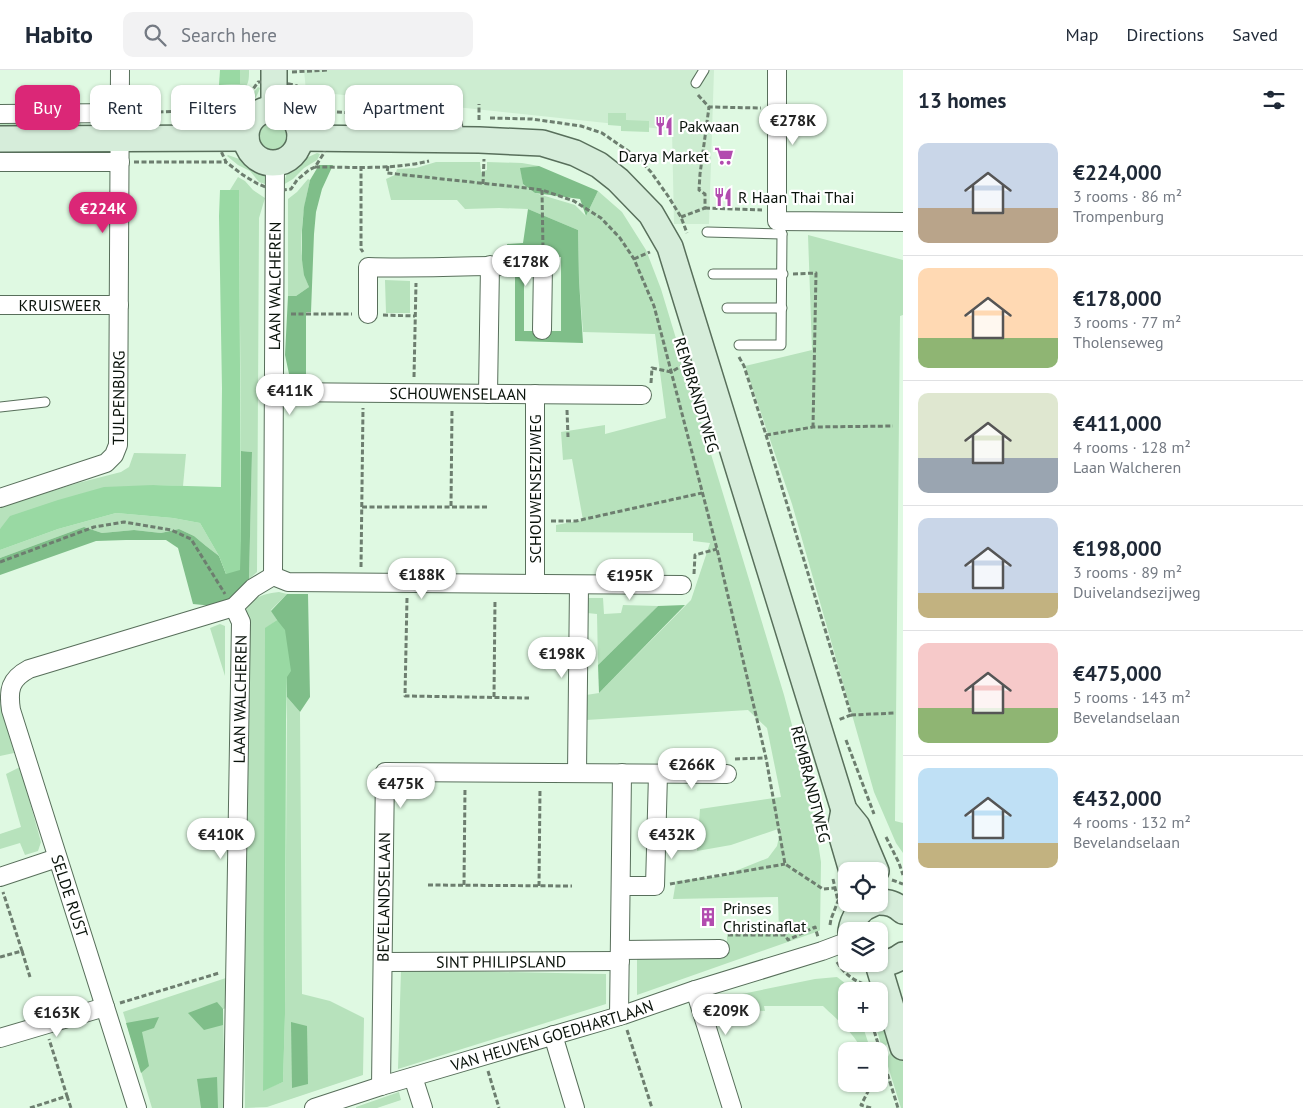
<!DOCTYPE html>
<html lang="en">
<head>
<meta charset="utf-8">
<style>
	:root { --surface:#fff; --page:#f2f2f3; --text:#1f2937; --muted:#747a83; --line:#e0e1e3; --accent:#db2777 }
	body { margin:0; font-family:"PT Sans",sans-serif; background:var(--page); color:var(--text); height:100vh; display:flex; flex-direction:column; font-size:19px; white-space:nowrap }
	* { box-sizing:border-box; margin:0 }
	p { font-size:16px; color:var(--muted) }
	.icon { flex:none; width:28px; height:28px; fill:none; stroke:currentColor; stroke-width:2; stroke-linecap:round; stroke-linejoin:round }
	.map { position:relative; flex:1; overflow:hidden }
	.details { display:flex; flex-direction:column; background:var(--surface); width:400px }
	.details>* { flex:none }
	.hud { position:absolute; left:15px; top:15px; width:475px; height:45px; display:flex; gap:10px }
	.fabs { position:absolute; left:838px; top:792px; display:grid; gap:10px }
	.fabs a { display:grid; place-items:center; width:50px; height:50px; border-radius:10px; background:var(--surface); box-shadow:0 1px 4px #0004; font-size:25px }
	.price { position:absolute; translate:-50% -42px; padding:0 11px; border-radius:18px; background:#fff; color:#222; font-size:16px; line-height:32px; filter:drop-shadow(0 1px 2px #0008) }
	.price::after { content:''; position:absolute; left:50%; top:30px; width:15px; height:11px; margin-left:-8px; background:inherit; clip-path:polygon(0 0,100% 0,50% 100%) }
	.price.active { background:var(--accent); color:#fff }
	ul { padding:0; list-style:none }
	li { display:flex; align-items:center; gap:15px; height:125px; padding:0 15px }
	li+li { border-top:1px solid var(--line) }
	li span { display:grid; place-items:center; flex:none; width:140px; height:100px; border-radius:10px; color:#555 }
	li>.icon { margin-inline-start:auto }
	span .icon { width:60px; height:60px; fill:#fffc; stroke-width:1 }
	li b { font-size:21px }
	h2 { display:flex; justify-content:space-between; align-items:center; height:60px; padding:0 15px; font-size:21px }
	.chip { padding:0 18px; border-radius:10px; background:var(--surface); box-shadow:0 1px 4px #0004; font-size:18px; line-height:45px }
	.chip.active { background:var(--accent); color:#fff }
	header { display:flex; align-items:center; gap:30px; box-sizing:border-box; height:70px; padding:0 25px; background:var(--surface); border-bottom:1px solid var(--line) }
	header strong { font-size:24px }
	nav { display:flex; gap:28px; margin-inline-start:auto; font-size:18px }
	.search { width:350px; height:45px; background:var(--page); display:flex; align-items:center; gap:12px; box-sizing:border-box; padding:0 18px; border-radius:10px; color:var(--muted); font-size:19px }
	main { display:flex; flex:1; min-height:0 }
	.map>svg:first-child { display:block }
	.built { fill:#cdedd1 }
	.green { fill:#b7e2bc }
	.forest { fill:#7fbe89 }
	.water { fill:#99d9a3 }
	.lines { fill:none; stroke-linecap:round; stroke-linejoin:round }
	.lane-casing { stroke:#586f5b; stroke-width:11 }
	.street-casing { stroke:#586f5b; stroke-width:20 }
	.secondary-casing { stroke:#586f5b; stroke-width:28 }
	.path { stroke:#6d7e6f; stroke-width:3; stroke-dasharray:5 2.5; stroke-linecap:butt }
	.lane { stroke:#fff; stroke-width:9 }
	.street { stroke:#fff; stroke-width:18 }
	.secondary { stroke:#d6edda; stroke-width:25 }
	.labels { text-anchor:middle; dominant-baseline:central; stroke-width:4.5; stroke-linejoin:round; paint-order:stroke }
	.poi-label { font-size:16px; fill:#09120a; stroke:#fff; text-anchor:start }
	.street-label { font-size:16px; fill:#09120a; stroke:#fff }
</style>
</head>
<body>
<header>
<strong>Habito</strong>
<div class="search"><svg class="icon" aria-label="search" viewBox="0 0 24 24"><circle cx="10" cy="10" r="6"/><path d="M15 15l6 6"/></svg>Search here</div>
<nav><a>Map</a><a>Directions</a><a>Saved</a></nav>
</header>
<main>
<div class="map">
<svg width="903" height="1038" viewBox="0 0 903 1038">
	<rect width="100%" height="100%" fill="#dff9e2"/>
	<polygon class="built" points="304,0 714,0 709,154 674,154 672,60 306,21"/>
	<g class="green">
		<path d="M 240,0 L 249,0 C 249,4 249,9 248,12 C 244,26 226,31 214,33 L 214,16 L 240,14 Z"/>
		<path d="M 258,17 L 260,18 C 255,34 241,45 227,55 L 224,54 L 229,42 C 241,36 249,29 258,17 Z"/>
		<polygon points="290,19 304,36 316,44 321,49 320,52 312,50 295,33 289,21"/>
		<polygon points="608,43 626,43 626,50 649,51 649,62 621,61 621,56 608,55"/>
		<circle cx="274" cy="66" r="18"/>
		<polygon points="0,49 80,49 81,56 0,57"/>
		<polygon points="317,83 320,84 317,90 304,98 293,109 283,115 287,103 297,98 304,89"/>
		<polygon points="228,85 242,90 252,99 264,104 268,111 268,115 259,112 250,101 238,95 227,86"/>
		<polygon points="436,92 480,92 481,102 487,100 487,92 522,93 539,96 521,99 523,114 535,123 575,135 586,146 598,121 622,142 646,180 661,219 784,625 802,693 815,753 821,792 820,860 819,861 637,925 637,885 727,876 727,863 779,864 778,827 673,829 676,811 723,806 768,788 777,776 781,758 731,775 697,781 700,739 781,727 767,658 748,640 586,650 586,625 599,623 691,530 710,473 693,471 693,463 556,462 556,455 583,450 572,389 563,390 561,362 605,355 605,364 666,348 655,264 583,262 579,210 578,160 528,139 499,138 465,139 457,130 391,130 386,109 399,103 396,102 397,99 416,98"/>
		<polygon points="238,107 245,111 253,120 265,128 259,148 257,502 249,509 252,382 241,381 239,121 230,120"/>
		<path d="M 308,109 L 310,110 C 302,144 296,185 309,217 L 296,226 L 288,226 L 288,129 L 297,122 Z"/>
		<polygon points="808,165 903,190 903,245 900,246 895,751 903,753 903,783 896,773 874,722 792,434 745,296 812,280"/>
		<polygon points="385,210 410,211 410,243 386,243"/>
		<polygon points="134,383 186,384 183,416 153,415 0,459 0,437 78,413 121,402 129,397"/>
		<polygon points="116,443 173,448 200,453 219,486 206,476 194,466 179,459 161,463 134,460 102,463 84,457 0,488 0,480 58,459"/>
		<path d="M 279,522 L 287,524 L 271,540 L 277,550 L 266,558 L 263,1020 L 283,1012 L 285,944 L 287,627 L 300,642 L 302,924 L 330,931 L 364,948 L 363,1005 L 267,1037 L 245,1038 L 244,919 L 247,676 L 245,616 L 246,540 C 254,526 264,524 279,522 Z"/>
		<polygon points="588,528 603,528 604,544 621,543 623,535 658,536 598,595 597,544 587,543"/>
		<polygon points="220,554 225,556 225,606 210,558"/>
		<polygon points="0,633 14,683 0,686"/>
		<polygon points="20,697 41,772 38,781 25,785 20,773 0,779 0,764 21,757 6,704"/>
		<polygon points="401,900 606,904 606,934 398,999"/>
		<polygon points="232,906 231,937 223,939 224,987 230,990 228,1038 152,1038 123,942"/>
		<path d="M 837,907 L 850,917 L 851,921 L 846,921 L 846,954 L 862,954 L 871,981 L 861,981 C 859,967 833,946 823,936 L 764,936 L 765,941 L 742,940 L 737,925 L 815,909 Z"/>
		<polygon points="879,939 893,964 883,981 875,954 879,954"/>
		<polygon points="897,971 903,990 903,1038 901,1038 886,990"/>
		<polygon points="399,1022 401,1030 377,1038 356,1038 356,1037"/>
	</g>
	<g class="forest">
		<polygon points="319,95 333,95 322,119 316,142 314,164 311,242 306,242 306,307 295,309 289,304 285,285 288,226 296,226 309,217 304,205 302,190 302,160 304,137 310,110"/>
		<polygon points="539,96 598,121 586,146 580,129 535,123 523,114 520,98"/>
		<polygon points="528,139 578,160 579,210 583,273 515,271 515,203 524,203 524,261 561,261 561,187 543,187 543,181 508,182 507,174 523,173"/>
		<polygon points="241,381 252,382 249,509 223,537 193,534 178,478 166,470 126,470 96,471 0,505 0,488 84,457 102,463 134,460 161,463 179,459 194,466 206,476 219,486 226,504 241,470"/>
		<polygon points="287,524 308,524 310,627 300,642 287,627 287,607 277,550 271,541"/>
		<polygon points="685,535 599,623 598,595 658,536"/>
		<polygon points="217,932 223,939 223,955 204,960 188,943"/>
		<polygon points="159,947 154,958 142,962 149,996 141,1003 126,953"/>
		<polygon points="291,952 307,956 308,1014 292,1018"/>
		<polygon points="217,1007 218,1038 201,1038 197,1009"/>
	</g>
	<g class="water">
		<polygon points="220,0 240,0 240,14 219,15"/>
		<polygon points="220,120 239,120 241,470 240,500 226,504 219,486 200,453 173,448 116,443 58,459 0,480 0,459 10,446 58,430 104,417 153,415 221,417 222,318 219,146"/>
		<polygon points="277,550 285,560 291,601 287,607 286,650 285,944 283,1012 263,1021 265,567 265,558"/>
	</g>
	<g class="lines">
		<g class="lane-casing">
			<g id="lane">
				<polyline points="696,13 704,0"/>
				<polyline points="457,35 458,69"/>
				<polyline points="707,162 782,164"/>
				<polyline points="713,204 783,204"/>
				<polyline points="727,238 782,238"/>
				<polyline points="739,275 781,275 782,164 777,151"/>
				<polyline points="0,337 45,332"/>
			</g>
		</g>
		<g class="street-casing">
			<g id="street">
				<polyline points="777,0 777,151 903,152"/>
				<polyline points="0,44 120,43"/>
				<polyline points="0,92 120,92"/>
				<path id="s1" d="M 0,235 L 119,235"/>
				<path d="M 368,244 L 368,197 C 426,199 485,195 543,195 L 542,260"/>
				<path id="s2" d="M 274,322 L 642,325"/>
				<polyline points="488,324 490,195"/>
				<polyline points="535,324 535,514"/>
				<path id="s3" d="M 0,428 L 106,393 L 114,385 L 118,375 L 120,0"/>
				<polyline points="273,506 288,512 682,515"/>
				<polyline points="577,703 579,515"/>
				<polyline points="0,807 57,788"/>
				<polyline points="621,816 655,816 658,704"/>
				<polyline points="620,880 720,879"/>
				<path id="s4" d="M 383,892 L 620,891"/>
				<polyline points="695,920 732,1038"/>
				<polyline points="619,946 622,703"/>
				<polyline points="553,965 575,1038"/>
				<polyline points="0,968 105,937"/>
				<polyline points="413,1007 423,1038"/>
				<path id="s5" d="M 381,1016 L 385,702 L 727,704"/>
				<path id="s6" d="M 137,1038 L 11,640 C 8,620 10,609 29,599 L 234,537 L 253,518 L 273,506 L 275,93"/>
				<path id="s7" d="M 233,1038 L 241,552 L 234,537"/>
				<path id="s8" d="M 314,1038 L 381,1016 L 623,945 L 695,920 L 822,881 L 846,872"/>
			</g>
		</g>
		<g class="secondary-casing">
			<g id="secondary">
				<polyline points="274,0 274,39"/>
				<circle cx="273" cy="66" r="27"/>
				<polyline points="300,68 479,70 542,73 575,83 599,95 618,110 651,144 670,177 844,740 857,756 876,801"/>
				<polyline points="0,69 246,68"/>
				<polyline points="844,740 840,760 852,801"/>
				<path d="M 879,832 C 889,832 895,834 903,841"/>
				<path d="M 851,861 C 853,849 859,838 872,834"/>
				<polyline points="878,894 903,977"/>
				<path d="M 879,894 C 889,893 896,891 903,885"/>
			</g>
		</g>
		<g class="path">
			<polyline points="292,2 329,0"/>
			<path d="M 258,12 C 272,12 284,12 297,16 L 302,26 L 322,41 L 326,54 L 327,67 L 324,83 L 315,97 L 309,100 L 297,110 L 291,119 L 276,121 L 258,114 L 243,105 L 226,92 L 221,81 L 220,68 L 223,49 L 230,39 L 247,28 Z"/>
			<polyline points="698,25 709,37 761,38"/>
			<polyline points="322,41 436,48"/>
			<polyline points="136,43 229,39"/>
			<polyline points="490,48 532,49 581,56 602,63 637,87 651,102 668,126 681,147 687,163"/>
			<polyline points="479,50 479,34"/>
			<polyline points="134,92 226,92"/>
			<polyline points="361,96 361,179 363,182"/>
			<polyline points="388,96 387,103 527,118 542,120 574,131 601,148 620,168 634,189 654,236 664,274 717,479 766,688 785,794 823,819 835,818"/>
			<path d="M 315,97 C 352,97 392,100 429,91"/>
			<polyline points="483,114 484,89"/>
			<polyline points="542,120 543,179"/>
			<polyline points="705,138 762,140"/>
			<polyline points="681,147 705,138 705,124 699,120 700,104 709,37"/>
			<polyline points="634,189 650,182"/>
			<polyline points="793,204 816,203 813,357"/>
			<polyline points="291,244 352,244"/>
			<polyline points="383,245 415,246"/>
			<polyline points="739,287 744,296 766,365 851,645 838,650"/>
			<polyline points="414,307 416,213"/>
			<polyline points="651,313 652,298 671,302 685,294"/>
			<polyline points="567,340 568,367"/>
			<polyline points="766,365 813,357 893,356"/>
			<polyline points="451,436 452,340"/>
			<polyline points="362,437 487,437"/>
			<polyline points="551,451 576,451 702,423"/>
			<polyline points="0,492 94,457 124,452 171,460 191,469 225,524"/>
			<polyline points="361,497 363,338"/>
			<polyline points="694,504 695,485 717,479"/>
			<polyline points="407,528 405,626 529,628"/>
			<polyline points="494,627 495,530"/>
			<polyline points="851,645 896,643"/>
			<polyline points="846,670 874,744"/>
			<polyline points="735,689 766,688"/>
			<polyline points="815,721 821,747"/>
			<polyline points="886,767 899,793 903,805"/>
			<polyline points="833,809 838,831"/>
			<polyline points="892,810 903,814"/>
			<polyline points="670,814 785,794"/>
			<polyline points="428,815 572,816"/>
			<polyline points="464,815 465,718"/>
			<polyline points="539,816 540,719"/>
			<polyline points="830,855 831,849 838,831 846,824"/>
			<polyline points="728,865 785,865 788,870 815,857 818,867"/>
			<polyline points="22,881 30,907"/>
			<polyline points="0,887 22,881 3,822"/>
			<path d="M 837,892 C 843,902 852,910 864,914"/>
			<polyline points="860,913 862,921"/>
			<polyline points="120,933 219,903"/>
			<polyline points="872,954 898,1038"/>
			<polyline points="627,960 652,1038"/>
			<polyline points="879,1000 883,992"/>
			<polyline points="488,1001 499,1038"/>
			<polyline points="67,1026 71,1038"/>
			<polyline points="30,1038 67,1026 49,969"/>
			<polyline points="871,1038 861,1035 872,1014"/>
		</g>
		<use href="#lane" class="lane"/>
		<use href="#street" class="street"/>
		<use href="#secondary" class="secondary"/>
	</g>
	<defs>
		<g id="restaurant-bare" transform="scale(1.5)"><path d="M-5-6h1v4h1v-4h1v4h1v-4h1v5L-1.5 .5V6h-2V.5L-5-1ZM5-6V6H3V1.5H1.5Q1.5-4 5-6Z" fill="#b24baf" stroke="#fff" stroke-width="2.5" paint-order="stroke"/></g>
		<g id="supermarket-bare" transform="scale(1.5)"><path d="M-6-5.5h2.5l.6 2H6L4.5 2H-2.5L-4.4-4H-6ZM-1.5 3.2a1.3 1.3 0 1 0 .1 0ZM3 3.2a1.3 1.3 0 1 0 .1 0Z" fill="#b24baf" stroke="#fff" stroke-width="2.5" paint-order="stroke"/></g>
		<g id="building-bare" transform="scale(1.5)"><path d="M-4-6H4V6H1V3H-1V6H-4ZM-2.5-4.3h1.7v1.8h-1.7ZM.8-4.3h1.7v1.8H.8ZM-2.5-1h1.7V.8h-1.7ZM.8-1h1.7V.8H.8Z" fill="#b24baf" stroke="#fff" stroke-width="2.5" paint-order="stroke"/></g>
	</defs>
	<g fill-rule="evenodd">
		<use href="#restaurant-bare" x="664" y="56"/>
		<use href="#supermarket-bare" x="724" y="86"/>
		<use href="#restaurant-bare" x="723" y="127"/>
		<use href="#building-bare" x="708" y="847"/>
	</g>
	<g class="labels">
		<g class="poi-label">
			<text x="679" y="56">Pakwaan</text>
			<text x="709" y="86" text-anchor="end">Darya Market</text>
			<text x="738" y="127">R Haan Thai Thai</text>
			<text x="723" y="838">Prinses<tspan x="723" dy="18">Christinaflat</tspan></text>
		</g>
		<g class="street-label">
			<text stroke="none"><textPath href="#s6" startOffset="1021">LAAN WALCHEREN</textPath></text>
			<text stroke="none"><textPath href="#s1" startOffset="60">KRUISWEER</textPath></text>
			<text stroke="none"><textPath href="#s2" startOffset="184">SCHOUWENSELAAN</textPath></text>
			<text transform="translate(697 325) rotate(73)">REMBRANDTWEG</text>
			<text stroke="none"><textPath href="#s3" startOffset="181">TULPENBURG</textPath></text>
			<text transform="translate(535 419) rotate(-90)">SCHOUWENSEZIJWEG</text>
			<text stroke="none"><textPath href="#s7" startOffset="409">LAAN WALCHEREN</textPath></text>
			<text transform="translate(811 714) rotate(76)">REMBRANDTWEG</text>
			<text transform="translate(70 826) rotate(72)">SELDE RUST</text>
			<text stroke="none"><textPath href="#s5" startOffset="189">BEVELANDSELAAN</textPath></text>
			<text stroke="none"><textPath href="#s4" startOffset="118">SINT PHILIPSLAND</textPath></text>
			<text stroke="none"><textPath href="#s8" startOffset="249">VAN HEUVEN GOEDHARTLAAN</textPath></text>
		</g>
	</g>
</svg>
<div class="fabs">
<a><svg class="icon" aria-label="locate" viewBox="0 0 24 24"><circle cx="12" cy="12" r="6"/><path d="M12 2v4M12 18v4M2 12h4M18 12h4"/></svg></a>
<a><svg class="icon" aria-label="layers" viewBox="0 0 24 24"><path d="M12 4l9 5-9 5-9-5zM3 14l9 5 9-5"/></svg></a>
<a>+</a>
<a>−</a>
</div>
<b class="price" style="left:793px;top:76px">€278K</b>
<b class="price active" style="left:103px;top:164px">€224K</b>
<b class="price" style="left:526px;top:217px">€178K</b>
<b class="price" style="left:290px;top:346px">€411K</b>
<b class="price" style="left:422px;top:530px">€188K</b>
<b class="price" style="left:630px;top:531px">€195K</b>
<b class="price" style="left:562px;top:609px">€198K</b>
<b class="price" style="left:692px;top:720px">€266K</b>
<b class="price" style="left:401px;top:739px">€475K</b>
<b class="price" style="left:221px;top:790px">€410K</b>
<b class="price" style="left:672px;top:790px">€432K</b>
<b class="price" style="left:726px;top:966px">€209K</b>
<b class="price" style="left:57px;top:968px">€163K</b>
<div class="hud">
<a class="chip active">Buy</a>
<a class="chip">Rent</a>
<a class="chip">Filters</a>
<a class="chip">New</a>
<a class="chip">Apartment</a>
</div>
</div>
<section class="details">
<h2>13 homes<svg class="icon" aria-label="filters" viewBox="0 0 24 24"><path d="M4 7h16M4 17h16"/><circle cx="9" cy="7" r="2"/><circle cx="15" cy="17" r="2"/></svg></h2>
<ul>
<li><span style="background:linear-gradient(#c9d6e8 65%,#b9a48a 0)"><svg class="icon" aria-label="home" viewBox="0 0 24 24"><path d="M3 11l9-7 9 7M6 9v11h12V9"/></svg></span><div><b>€224,000</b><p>3 rooms · 86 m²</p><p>Trompenburg</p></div></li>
<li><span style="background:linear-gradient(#ffd9b3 70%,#8fb573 0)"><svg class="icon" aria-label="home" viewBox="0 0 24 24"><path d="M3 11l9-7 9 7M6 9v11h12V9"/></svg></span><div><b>€178,000</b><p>3 rooms · 77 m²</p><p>Tholenseweg</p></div></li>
<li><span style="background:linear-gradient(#dfe7d0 65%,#9aa5b1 0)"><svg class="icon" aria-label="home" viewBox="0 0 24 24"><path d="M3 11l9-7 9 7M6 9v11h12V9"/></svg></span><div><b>€411,000</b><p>4 rooms · 128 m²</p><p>Laan Walcheren</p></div></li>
<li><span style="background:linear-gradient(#c9d6e8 75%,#c2b280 0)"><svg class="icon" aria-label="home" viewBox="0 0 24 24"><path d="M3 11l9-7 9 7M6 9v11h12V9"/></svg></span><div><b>€198,000</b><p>3 rooms · 89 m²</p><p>Duivelandsezijweg</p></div></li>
<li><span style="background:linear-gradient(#f6c9c9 65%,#8fb573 0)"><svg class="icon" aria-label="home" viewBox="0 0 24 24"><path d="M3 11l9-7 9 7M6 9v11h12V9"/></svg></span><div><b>€475,000</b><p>5 rooms · 143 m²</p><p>Bevelandselaan</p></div></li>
<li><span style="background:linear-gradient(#bfe0f5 75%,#c2b280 0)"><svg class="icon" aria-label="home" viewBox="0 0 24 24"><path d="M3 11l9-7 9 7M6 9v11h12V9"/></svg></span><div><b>€432,000</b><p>4 rooms · 132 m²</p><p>Bevelandselaan</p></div></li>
</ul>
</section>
</main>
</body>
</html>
